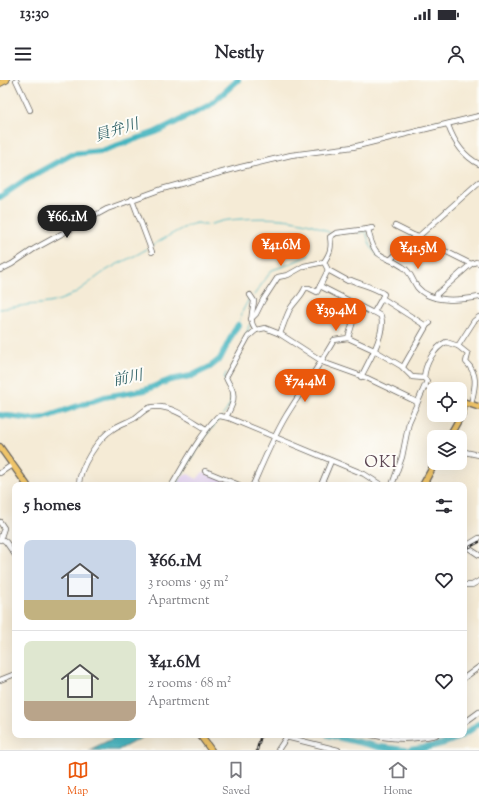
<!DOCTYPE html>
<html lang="en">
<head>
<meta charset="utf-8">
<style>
	:root { --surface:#fff; --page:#f7f7f7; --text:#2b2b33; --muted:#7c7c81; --line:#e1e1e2; --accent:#ea580c }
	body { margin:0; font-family:"Sorts Mill Goudy","Noto Serif JP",serif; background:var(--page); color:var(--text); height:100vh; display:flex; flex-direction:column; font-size:15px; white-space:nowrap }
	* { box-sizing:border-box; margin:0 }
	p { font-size:13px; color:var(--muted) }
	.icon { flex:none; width:22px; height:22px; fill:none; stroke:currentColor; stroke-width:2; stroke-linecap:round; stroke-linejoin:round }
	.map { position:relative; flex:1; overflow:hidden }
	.side { position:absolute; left:12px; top:402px; width:455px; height:256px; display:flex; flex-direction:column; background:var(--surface); border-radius:8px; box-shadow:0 4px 16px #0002 }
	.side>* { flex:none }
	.fabs { position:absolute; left:427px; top:302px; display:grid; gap:8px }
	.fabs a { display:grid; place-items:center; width:40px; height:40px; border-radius:8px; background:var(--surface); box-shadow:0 4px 16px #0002; font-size:20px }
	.price { position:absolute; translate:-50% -34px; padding:0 9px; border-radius:14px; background:var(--accent); color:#fff; font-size:13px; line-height:26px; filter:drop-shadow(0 1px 2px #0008) }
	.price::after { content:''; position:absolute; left:50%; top:24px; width:12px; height:9px; margin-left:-6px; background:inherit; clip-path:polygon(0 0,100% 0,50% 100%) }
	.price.active { background:#222; color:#fff }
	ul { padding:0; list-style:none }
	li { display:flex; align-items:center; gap:12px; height:100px; padding:0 12px }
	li+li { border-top:1px solid var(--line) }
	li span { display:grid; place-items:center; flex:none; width:112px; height:80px; border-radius:8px; color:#555 }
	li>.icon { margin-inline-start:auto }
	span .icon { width:48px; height:48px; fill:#fffc; stroke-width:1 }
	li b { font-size:17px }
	h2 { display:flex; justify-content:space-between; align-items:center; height:48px; padding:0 12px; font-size:17px }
	.status { display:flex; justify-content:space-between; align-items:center; height:28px; padding:0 20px; background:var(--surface); direction:ltr }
	.status svg { height:11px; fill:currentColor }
	header { display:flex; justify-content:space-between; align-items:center; height:52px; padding:0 12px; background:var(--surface); font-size:18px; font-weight:800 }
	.dock { display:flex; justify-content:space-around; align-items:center; height:56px; border-top:1px solid var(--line); background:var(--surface); font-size:11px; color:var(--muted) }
	.dock a { display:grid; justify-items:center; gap:2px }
	.dock .active { color:var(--accent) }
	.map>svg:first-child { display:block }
	.built { fill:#e4d3f2 }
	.water { fill:#46b5c0; stroke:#31686e }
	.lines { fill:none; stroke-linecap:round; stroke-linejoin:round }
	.stream { stroke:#46b5c0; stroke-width:1 }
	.river { stroke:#46b5c0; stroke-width:6 }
	.minor-casing { stroke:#68645d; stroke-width:6 }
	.major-casing { stroke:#68645d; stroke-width:8 }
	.highway-casing { stroke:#68645d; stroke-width:8 }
	.minor { stroke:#fff; stroke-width:4.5 }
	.major { stroke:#efc469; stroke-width:5.5 }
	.highway { stroke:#efc469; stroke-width:6 }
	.rail-casing { stroke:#1c1c1c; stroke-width:2.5 }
	.rail { stroke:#fdfcf7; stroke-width:1; stroke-dasharray:3; stroke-linecap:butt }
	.labels { text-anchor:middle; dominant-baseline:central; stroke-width:4; stroke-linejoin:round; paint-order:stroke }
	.water-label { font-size:15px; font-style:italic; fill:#2f6166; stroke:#fdfcf7 }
	.quarter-label { font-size:16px; letter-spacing:1px; fill:#5e4854; stroke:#fdfcf7 }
</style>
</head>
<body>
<div class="status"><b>13:30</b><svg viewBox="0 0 49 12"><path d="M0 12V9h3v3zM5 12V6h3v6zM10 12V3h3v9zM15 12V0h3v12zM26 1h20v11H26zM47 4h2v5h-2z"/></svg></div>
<header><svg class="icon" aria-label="menu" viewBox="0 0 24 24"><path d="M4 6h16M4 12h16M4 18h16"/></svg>Nestly<svg class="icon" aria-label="person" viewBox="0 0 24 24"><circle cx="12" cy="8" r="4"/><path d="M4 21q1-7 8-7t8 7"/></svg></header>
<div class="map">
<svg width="479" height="670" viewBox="0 0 479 670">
	<rect width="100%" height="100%" fill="#fdfcf7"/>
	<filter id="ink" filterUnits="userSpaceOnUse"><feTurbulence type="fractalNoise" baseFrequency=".025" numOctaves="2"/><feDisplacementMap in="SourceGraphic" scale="8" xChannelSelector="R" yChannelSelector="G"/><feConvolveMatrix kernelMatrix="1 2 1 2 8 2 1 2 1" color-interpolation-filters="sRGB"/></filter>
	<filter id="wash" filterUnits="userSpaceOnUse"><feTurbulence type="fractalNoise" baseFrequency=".012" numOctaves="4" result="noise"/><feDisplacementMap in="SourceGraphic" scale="16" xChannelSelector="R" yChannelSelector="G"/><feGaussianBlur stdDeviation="0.9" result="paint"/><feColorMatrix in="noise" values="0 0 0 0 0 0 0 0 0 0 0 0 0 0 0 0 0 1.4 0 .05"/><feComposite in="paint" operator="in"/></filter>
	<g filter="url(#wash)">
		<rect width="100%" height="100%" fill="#f5ebd6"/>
		<polygon class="built" points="203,392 232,403 231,405 177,405 183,396 188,394 197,399"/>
		<polygon class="water" points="120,655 147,655 118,670 89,670"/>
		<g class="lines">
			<g class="stream">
				<path d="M 359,153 L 366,151 C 371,172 376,177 395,185"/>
				<path d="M 153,165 C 164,159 185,145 197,143 C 200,143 203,145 205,145 C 213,145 221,140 229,140 C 260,137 304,136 330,153"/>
				<polyline points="254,215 272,190 287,185 309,175"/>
				<path d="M 0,229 C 9,228 18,226 27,225 C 38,224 47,224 57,221 C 77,215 90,201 107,190 C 120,182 134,177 147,169"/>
				<polyline points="238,245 243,230 249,219"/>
				<polyline points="246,257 249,245"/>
				<path d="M 223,335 C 236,319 231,314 224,298 L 226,293"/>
				<polyline points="176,405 202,361 221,337"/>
				<polyline points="449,655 448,656 449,662"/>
			</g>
			<g class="river">
				<polyline points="0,117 25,100 72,74 101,71 156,52 210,25 238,0"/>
				<polyline points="0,335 32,339 43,338 104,317 145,310 170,300 191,296 210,287 220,279 233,253 238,245"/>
				<polyline points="328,655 379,667 405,670"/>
				<path d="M 410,670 C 437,666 459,662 479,643"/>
			</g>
		</g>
	</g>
	<g filter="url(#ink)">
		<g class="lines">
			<g class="minor-casing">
				<g id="minor">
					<polyline points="16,0 30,30"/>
					<path d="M 448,45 C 454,62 463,76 479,84"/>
					<polyline points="132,119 152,172"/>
					<polyline points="395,146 471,184"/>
					<path d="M 368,149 C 375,182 381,172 403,187 C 411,192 412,200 417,207 C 431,224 461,220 479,217"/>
					<polyline points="418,157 479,102"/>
					<polyline points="390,180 415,156"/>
					<path d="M 324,182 L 328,190 L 348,201 L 351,200 C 362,205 374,207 384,214 L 382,218"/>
					<polyline points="0,190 12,184 34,169 107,129 162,109 241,87 291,75 353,67 479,36"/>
					<path d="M 328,190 L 317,212 L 309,208 L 305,208 C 302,216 295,221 290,229 C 286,237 283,246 280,254 L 325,283 L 367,298 L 417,322"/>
					<path d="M 320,206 L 371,232 L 374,232 L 381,236 C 386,253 369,281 361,297"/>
					<path d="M 250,215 L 254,221 C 253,231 248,242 256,250 L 265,248 L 280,254"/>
					<polyline points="436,218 437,214 471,184 476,182 479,183"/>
					<polyline points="374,232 382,218 426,246"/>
					<path d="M 251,239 L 256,234 L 263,220 L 278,197 L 288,195 L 304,186 L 324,182 C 330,173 332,168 330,157 L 336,153 L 368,149 L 372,148"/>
					<polyline points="348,258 374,270 401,286 412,297 424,298"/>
					<path d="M 458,266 L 468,274 L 466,282 C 479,295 475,307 471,324"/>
					<polyline points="403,287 427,245 430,243"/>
					<polyline points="426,307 434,310"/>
					<path d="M 226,337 C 231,328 236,319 232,309 C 230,305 227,301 226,297 L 248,257 L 256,250"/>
					<polyline points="460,371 479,375"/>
					<polyline points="205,391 239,405"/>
					<polyline points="0,393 12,385"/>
					<path d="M 79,405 C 79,388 98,358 113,349 C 120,344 128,342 135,338 C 141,334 146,327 153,327 C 172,325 191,340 206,349"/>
					<path d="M 172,405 C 186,381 199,357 217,337 L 220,336 L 229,338 L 364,394 L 381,405"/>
					<path d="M 253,405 C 263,382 273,358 286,336 C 302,310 319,286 334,260 L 348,258 L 358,225"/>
					<polyline points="321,405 331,381"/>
					<path d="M 392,405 L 402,377 L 409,342 L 427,301 L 424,298 C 425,284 434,268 446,262 L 458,266 L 474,241 L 479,237"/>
					<polyline points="0,442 4,448 0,460"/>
					<polyline points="1,458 6,462 15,475"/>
					<polyline points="464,465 479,475"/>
					<polyline points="466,466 479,458"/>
					<polyline points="464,505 472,505 479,501"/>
					<polyline points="464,598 479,587"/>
					<polyline points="0,600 15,594"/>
					<polyline points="464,643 479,632"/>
					<path d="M 372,655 C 396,660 412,660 436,655"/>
					<polyline points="286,657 338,670"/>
					<polyline points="278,670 288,655"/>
				</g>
			</g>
			<g class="major-casing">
				<g id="major">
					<polyline points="449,357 463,332 464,322 479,327"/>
					<polyline points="0,367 27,405"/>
					<polyline points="423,405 435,383"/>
					<polyline points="200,655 211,670"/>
				</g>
			</g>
			<g class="highway-casing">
				<polyline id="highway" points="0,3 6,0"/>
			</g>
			<use href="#minor" class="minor"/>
			<use href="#major" class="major"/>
			<use href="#highway" class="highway"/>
			<g class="rail-casing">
				<g id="rail">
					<polyline points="464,470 479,462"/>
					<polyline points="257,670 261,655"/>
				</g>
			</g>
			<use href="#rail" class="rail"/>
		</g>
	</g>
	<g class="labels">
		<g class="water-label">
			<text transform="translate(117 51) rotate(-17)">員弁川</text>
			<text transform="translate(128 299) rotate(-12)">前川</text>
		</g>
		<g class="quarter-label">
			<text x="381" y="383">OKI</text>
		</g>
	</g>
</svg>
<div class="fabs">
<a><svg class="icon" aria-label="locate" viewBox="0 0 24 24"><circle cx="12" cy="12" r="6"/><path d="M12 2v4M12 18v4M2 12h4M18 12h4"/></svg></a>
<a><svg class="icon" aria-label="layers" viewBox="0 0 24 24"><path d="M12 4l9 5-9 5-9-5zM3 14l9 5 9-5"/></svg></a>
</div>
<b class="price active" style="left:67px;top:159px">¥66.1M</b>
<b class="price" style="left:281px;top:187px">¥41.6M</b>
<b class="price" style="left:418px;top:190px">¥41.5M</b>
<b class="price" style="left:336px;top:252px">¥39.4M</b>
<b class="price" style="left:305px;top:323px">¥74.4M</b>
<section class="side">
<h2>5 homes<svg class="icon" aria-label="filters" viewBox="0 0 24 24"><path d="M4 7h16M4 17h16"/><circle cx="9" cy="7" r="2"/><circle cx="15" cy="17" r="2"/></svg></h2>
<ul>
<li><span style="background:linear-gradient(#c9d6e8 75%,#c2b280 0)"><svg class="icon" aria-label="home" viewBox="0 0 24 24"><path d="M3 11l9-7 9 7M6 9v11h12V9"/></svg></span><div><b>¥66.1M</b><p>3 rooms · 95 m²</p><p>Apartment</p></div><svg class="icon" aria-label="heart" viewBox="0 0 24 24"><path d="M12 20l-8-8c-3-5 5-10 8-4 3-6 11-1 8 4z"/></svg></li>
<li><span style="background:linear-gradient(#dfe7d0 75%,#b9a48a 0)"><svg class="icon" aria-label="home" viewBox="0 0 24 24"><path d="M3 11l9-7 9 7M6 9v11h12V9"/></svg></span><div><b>¥41.6M</b><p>2 rooms · 68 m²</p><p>Apartment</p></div><svg class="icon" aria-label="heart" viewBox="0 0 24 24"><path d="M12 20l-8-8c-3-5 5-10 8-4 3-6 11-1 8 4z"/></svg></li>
</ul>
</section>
</div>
<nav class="dock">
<a class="active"><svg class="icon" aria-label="map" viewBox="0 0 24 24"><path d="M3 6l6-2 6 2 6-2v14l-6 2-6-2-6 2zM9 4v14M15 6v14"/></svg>Map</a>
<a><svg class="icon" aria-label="saved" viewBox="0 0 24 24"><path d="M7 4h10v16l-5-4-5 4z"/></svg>Saved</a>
<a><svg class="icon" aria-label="home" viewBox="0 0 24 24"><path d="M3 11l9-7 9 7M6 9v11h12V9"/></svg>Home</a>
</nav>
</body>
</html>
